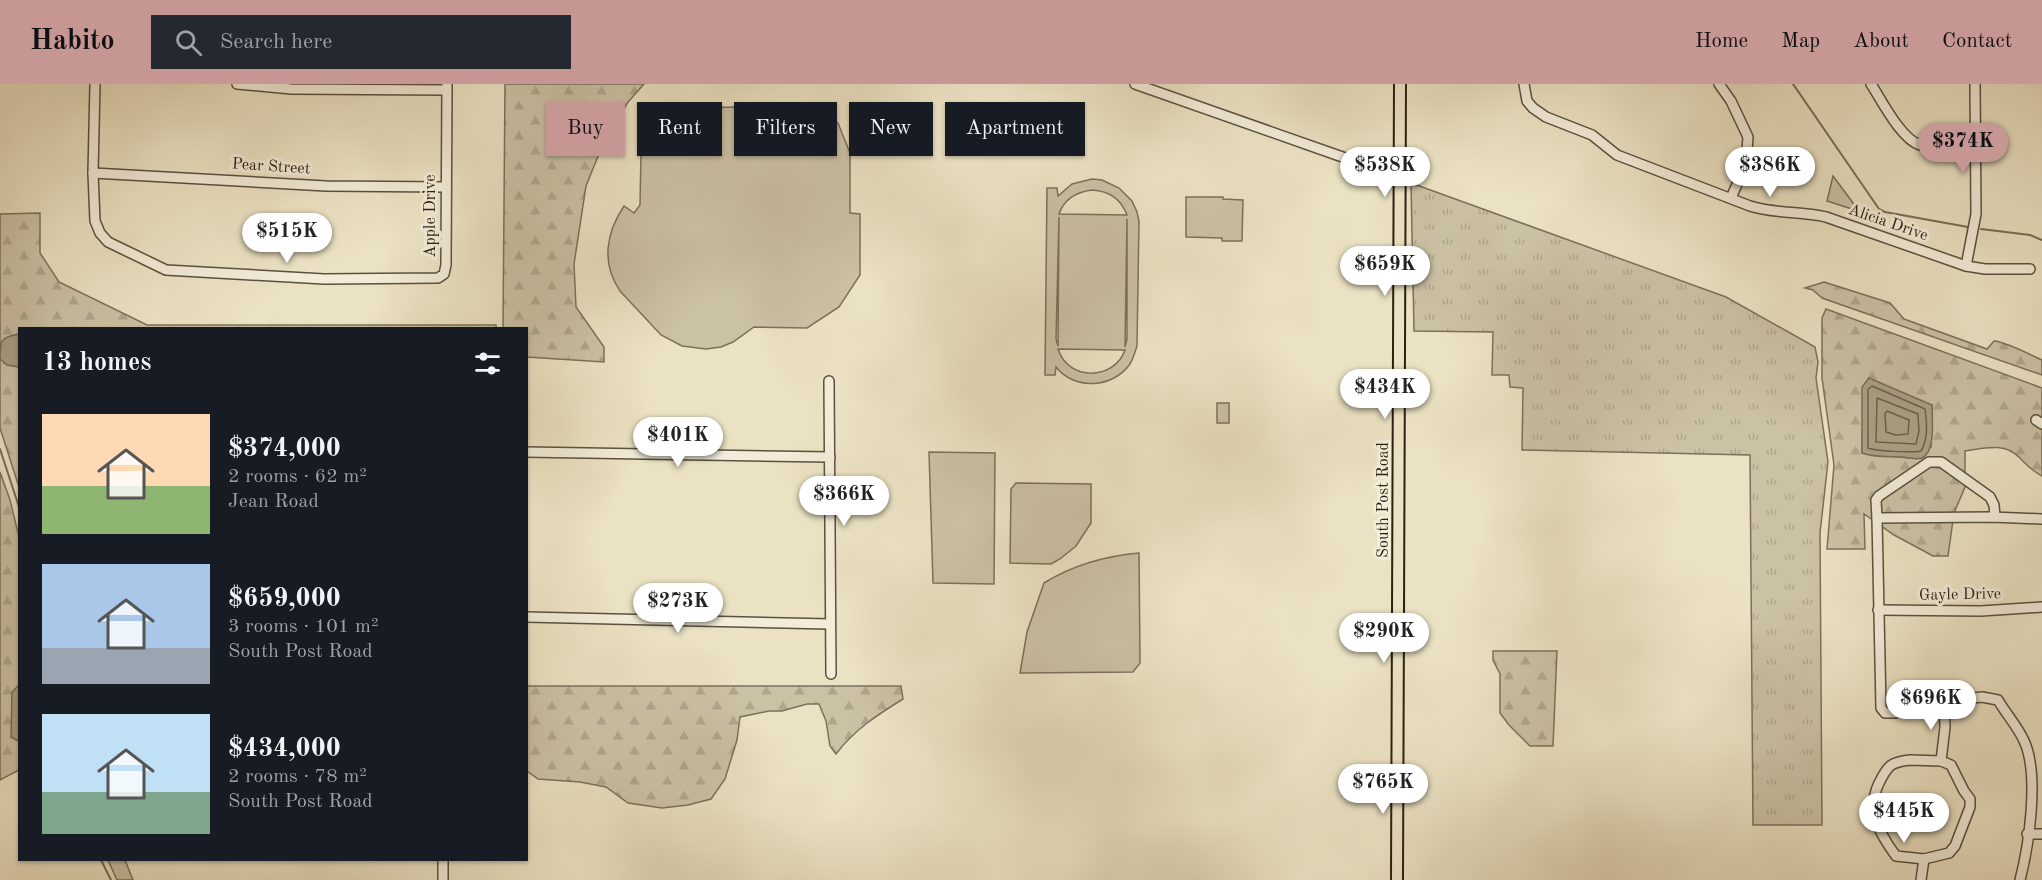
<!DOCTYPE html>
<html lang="en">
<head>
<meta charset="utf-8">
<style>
	:root { --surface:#171b24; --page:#242831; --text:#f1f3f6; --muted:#9ea1a6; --accent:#c59692 }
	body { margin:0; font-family:"Old Standard TT",serif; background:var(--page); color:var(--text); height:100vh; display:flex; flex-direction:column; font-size:22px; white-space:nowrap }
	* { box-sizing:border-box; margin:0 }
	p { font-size:20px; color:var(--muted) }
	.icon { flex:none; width:33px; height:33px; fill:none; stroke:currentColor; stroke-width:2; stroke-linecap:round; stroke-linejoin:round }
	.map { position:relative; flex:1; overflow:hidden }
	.panel { position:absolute; left:18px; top:243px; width:510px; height:534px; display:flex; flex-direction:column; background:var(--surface); border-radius:0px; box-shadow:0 2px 4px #0004 }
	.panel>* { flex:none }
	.banner { position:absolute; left:546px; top:18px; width:570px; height:54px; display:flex; gap:12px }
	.price { position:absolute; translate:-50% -51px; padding:0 14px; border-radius:21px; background:#fff; color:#222; font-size:20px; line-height:39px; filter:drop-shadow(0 2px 3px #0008) }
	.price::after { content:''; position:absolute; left:50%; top:36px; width:18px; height:14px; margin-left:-9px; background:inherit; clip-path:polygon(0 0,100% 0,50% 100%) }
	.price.active { background:var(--accent); color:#111 }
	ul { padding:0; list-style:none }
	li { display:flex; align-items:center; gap:18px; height:150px; padding:0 24px }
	li span { display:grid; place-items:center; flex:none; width:168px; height:120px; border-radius:0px; color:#555 }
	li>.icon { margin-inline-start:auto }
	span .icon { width:72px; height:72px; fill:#fffc; stroke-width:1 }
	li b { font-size:26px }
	h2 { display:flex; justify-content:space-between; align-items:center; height:72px; padding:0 24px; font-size:26px }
	.chip { padding:0 21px; border-radius:0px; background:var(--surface); box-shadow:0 2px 4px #0004; font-size:21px; line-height:54px }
	.chip.active { background:var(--accent); color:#111 }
	header { display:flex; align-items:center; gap:36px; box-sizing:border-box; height:84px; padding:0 30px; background:var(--accent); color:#111 }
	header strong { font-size:28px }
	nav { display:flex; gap:33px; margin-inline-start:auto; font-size:21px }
	.search { width:420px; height:54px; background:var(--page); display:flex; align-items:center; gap:15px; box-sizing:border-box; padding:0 21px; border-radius:0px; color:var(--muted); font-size:22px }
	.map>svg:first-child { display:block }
	.grass { fill:url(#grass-tufts); stroke:#7c705b; stroke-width:1.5 }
	.forest { fill:url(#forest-firs); stroke:#7c705b; stroke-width:1.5; fill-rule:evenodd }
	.green { fill:#cbc1a5; stroke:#7c705b; stroke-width:1.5; fill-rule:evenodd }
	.water { fill:#aaa086; stroke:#786d57; stroke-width:1.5 }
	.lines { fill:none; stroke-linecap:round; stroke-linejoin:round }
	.shore { stroke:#6b604c; stroke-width:1.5 }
	.stream { stroke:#786d57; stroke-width:2 }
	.minor-casing { stroke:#5c503e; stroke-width:12 }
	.major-casing { stroke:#2c2011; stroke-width:14 }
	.minor { stroke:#f2ecd8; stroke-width:9 }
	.major { stroke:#ebe2c3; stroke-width:10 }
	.labels { text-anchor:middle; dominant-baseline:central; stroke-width:6; stroke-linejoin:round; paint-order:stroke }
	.street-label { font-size:16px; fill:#2c2011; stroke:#f2ecd8 }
</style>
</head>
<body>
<header>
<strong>Habito</strong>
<div class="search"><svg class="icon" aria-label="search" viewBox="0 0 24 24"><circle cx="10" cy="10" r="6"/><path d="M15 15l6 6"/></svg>Search here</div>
<nav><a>Home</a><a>Map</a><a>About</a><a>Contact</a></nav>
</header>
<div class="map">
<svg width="2042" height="796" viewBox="0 0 2042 796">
	<defs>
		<pattern id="grass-tufts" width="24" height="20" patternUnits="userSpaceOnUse" patternTransform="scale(1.5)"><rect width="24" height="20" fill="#cbc1a5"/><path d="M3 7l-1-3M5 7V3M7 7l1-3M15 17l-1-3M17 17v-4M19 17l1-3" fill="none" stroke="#aea68d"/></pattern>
		<pattern id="forest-firs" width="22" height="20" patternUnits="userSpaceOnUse" patternTransform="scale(1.5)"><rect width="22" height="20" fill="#cbc1a5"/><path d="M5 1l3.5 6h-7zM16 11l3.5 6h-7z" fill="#aea68d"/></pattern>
	</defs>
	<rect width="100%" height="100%" fill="#ebe2c3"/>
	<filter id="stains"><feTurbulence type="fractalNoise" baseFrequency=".00333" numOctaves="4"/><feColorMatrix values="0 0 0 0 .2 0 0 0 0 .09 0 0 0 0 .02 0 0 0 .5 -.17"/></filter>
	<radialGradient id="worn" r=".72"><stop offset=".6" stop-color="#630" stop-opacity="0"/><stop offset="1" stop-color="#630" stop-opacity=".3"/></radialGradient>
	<polygon class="grass" points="1411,99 1726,213 1815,263 1818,278 1816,294 1828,378 1820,449 1822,741 1753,741 1750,371 1522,366 1523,304 1510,303 1509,291 1492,291 1493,248 1414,247"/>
	<g class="forest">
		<polygon points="505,0 644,0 628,18 605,55 586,102 574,180 576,223 604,263 604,278 527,273 526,244 503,244"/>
		<polygon points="40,129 40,169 59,198 147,241 496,241 496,244 20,244 19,403 0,344 0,130"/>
		<path d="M 1824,198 L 1890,219 L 1904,235 L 1987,265 L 1994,257 C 2007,258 2028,270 2042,276 L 2042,291 L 1822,214 L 1813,206 L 1805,204 Z"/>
		<path d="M 1826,225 L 2042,304 L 2042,392 C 2032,387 2028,382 2020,374 C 2005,358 1985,364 1965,367 L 1965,403 L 1954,429 L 1948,472 L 1933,472 L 1894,451 L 1864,430 L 1865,465 L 1827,465 L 1834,381 L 1822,294 L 1822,234 ZM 1932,321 L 1931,363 L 1909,374 L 1862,369 L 1862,348 Z"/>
		<polygon points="0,388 10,416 20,457 19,686 0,696"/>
		<polygon points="1493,567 1557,567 1553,662 1530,662 1509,641 1500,629 1500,590 1493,576"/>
		<path d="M 527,602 L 901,602 L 903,615 C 877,631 854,646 836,670 L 830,662 L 826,637 L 819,620 L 807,620 L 782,627 L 769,627 L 740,633 L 737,656 L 725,695 L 711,715 L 688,721 L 662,724 L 628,719 L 606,703 L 580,698 L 538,695 L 527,687 Z"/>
		<polygon points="108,776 125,776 133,796 117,796"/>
	</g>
	<g class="green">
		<path d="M 737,23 L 806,24 L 838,39 L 850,69 L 850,129 L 860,130 L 860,191 L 839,223 L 807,244 L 754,243 L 733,258 L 721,263 L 706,265 L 682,262 L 661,251 L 620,207 C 601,179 606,149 624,122 L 634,129 L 640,121 L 641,68 L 654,37 L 685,24 Z"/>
		<polygon points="1833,92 1856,123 1855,126 1827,117"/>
		<path d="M 1092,95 L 1102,96 L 1119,104 L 1132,117 L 1137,128 L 1139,137 L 1137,262 C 1135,268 1133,275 1130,280 C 1113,304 1075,307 1056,283 L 1055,291 L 1045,291 L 1047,104 L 1057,104 L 1058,112 L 1072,100 ZM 1092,106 C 1109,107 1121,115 1127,131 L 1059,130 C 1064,115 1077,108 1092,106 ZM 1059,133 L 1058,261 L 1058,262 L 1056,255 ZM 1127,135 L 1127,255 L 1125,263 ZM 1058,265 L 1124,266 L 1125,266 C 1114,297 1068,297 1058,265 Z"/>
		<polygon points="1186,113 1223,113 1223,115 1243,116 1242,157 1222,157 1222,154 1186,153"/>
		<rect x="1217" y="319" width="12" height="20"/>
		<polygon points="929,368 995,369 994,500 933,499"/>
		<polygon points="1016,399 1091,400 1091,439 1076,462 1060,475 1051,480 1010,479 1011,405"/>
		<path d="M 1139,469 L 1140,579 L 1133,588 L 1020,589 L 1027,548 L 1044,499 C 1073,481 1105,472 1139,469 Z"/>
	</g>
	<g class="water">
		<path d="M 19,250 L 19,283 L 7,281 L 0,275 C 0,257 0,253 19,250 Z"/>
		<path d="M 1869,294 L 1932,321 C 1932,334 1936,368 1922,374 C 1916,376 1909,374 1903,373 C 1889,372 1875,374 1862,369 L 1862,303 Z"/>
		<polygon points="19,601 20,658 11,653 12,608"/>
	</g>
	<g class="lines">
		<g class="shore">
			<path d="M 1872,302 L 1925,325 C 1927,338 1928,356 1921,367 C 1913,369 1875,367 1868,364 L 1868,305 Z"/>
			<polygon points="1877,314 1918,330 1919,347 1916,360 1876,358"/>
			<polygon points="1887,327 1909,336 1908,350 1896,351 1886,348 1885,330"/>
		</g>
		<g class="stream">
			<polyline points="1793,0 1879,125 1885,128 1968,143"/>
			<polyline points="1981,145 2030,151 2042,156"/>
			<polyline points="0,365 20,426"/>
			<polyline points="101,776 111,796"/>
		</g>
		<g class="minor-casing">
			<g id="minor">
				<polyline points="95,0 93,89 95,137 100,149 108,158 166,186 324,195 438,194 444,190 446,181 447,0"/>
				<polyline points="237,0 291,5 446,6"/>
				<polyline points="1135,0 1351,76 1365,80 1400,81"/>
				<path d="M 1524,0 L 1527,17 L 1533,24 L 1546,33 L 1592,51 L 1617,71 L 1750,122 C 1775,130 1800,127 1826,133 L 1966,182 L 1985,185 L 2030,185"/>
				<polyline points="1719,0 1731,17 1748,53 1746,80 1731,114"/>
				<path d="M 1871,0 C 1882,17 1901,55 1920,61 C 1937,66 1959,61 1976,60"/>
				<polyline points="93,89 326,102 446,103"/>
				<polyline points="1966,182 1976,130 1975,0"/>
				<polyline points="829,297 831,590"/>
				<polyline points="2036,336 2042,340"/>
				<polyline points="526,368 830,373"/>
				<polyline points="1877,434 1876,416 1879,412 1929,378 1941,378 1990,413 1994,421 1995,433"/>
				<polyline points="1878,526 1981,527 2042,523"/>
				<polyline points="526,533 830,540"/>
				<polyline points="1907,605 1907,625"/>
				<path d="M 1910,676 L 1941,677 L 1951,681 L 1964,707 L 1970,715 L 1970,723 L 1955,762 L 1949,769 L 1924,775 L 1896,772 C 1879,749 1866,726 1879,699 C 1888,681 1891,678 1910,676 Z"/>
				<polyline points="1941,677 1945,643 1944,619"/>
				<polyline points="2027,750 2042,750"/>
				<polyline points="443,776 443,796"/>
				<polyline points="1921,796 1924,775"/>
				<path d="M 2020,796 C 2029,761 2039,693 2025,659 C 2019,644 2006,630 1998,616 L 1982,613 L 1927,619 L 1895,629 L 1885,629 L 1881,624 L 1877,434 L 1992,433 L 2042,435"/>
			</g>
		</g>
		<g class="major-casing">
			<polyline id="major" points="1397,796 1400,0"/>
		</g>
		<use href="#minor" class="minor"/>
		<use href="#major" class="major"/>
	</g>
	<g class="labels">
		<g class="street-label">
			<text transform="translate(271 83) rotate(4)">Pear Street</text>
			<text transform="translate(431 132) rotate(-90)">Apple Drive</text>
			<text transform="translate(1888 139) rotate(19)">Alicia Drive</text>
			<text transform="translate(1384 416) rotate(-90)">South Post Road</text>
			<text transform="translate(1960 511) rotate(-1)">Gayle Drive</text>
		</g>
	</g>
	<rect width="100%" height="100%" filter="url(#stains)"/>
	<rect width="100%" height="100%" fill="url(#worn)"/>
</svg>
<b class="price active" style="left:1963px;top:90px">$374K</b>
<b class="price" style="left:1385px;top:114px">$538K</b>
<b class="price" style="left:1770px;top:114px">$386K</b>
<b class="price" style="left:287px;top:180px">$515K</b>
<b class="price" style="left:1385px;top:213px">$659K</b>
<b class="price" style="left:1385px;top:336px">$434K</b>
<b class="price" style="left:678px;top:384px">$401K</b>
<b class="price" style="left:844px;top:443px">$366K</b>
<b class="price" style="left:678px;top:550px">$273K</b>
<b class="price" style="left:1384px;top:580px">$290K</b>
<b class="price" style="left:1931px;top:647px">$696K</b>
<b class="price" style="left:1383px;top:731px">$765K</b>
<b class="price" style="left:1904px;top:760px">$445K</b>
<div class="banner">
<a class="chip active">Buy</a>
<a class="chip">Rent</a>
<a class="chip">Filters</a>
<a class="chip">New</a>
<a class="chip">Apartment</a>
</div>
<section class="panel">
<h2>13 homes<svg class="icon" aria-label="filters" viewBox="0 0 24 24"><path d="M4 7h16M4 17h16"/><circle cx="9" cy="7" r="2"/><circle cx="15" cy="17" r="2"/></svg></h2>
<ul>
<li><span style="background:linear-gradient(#ffd9b3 60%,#8fb573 0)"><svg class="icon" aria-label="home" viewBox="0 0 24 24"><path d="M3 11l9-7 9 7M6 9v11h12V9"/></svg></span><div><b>$374,000</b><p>2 rooms · 62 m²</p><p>Jean Road</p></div></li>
<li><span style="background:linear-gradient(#a9c7e8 70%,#9aa5b1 0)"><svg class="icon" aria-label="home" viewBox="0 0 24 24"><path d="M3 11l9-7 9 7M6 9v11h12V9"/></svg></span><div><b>$659,000</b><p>3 rooms · 101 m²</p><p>South Post Road</p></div></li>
<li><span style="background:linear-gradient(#bfe0f5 65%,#7fa58c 0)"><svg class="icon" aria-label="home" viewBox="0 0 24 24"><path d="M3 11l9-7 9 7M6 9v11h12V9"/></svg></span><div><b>$434,000</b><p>2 rooms · 78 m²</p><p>South Post Road</p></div></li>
</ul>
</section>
</div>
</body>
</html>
